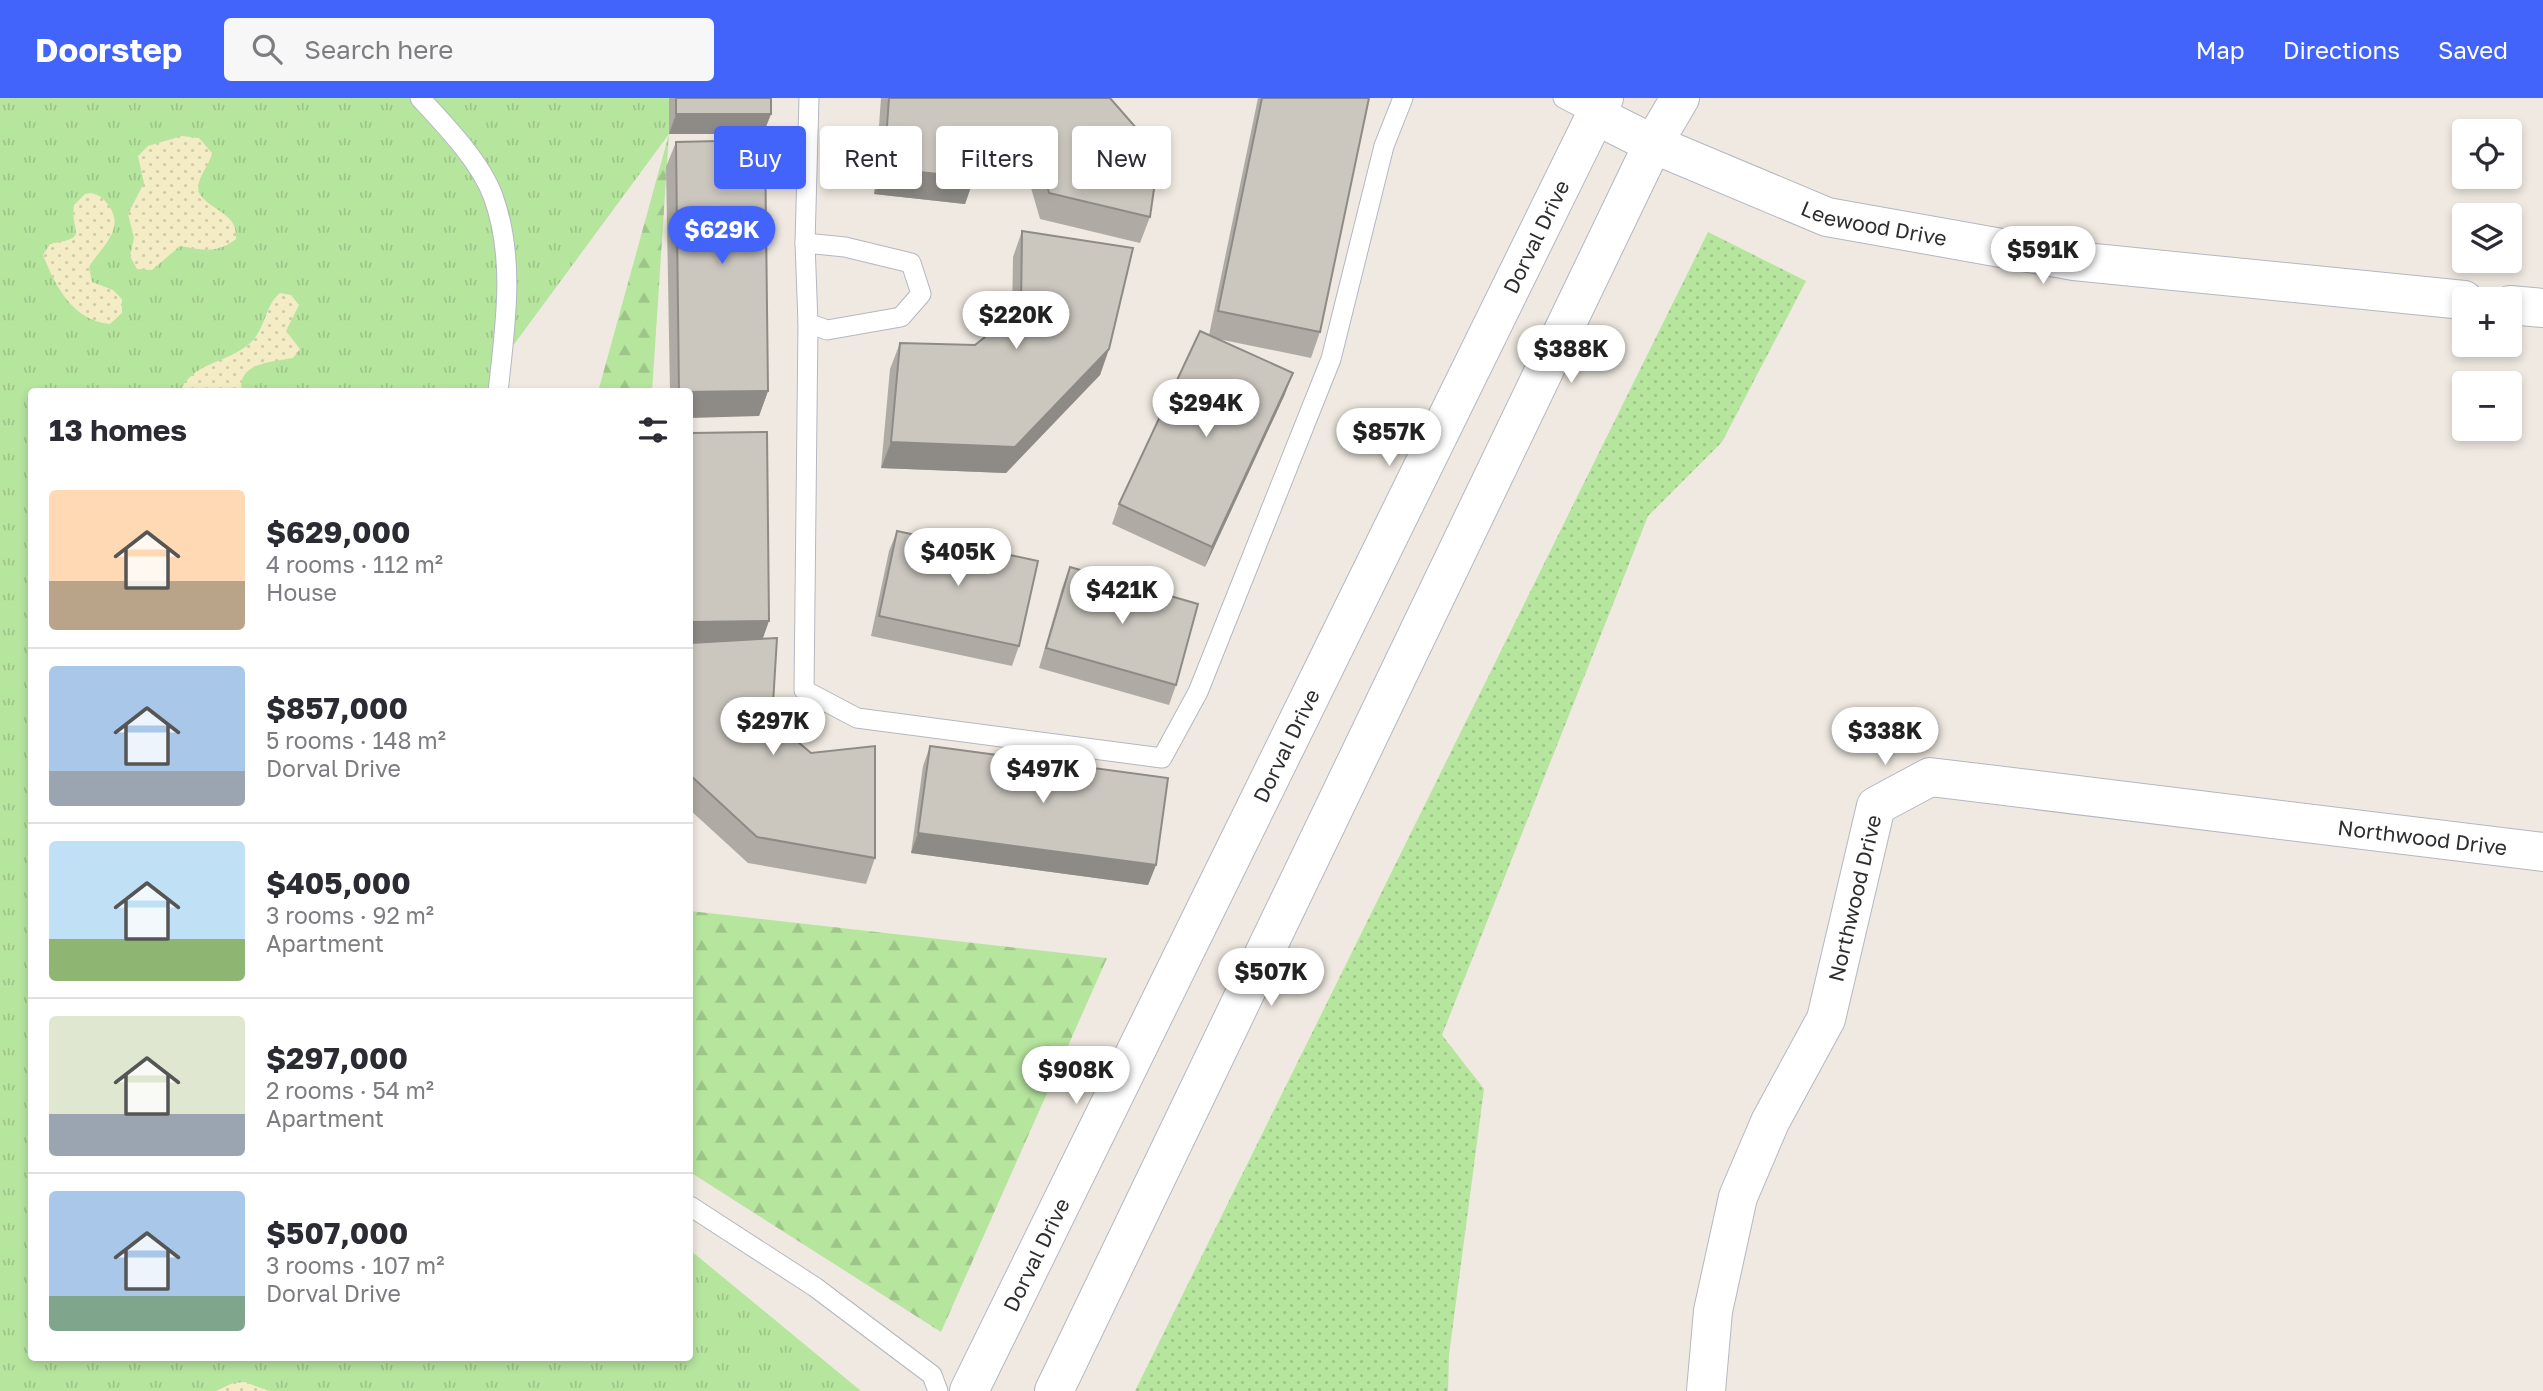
<!DOCTYPE html>
<html lang="en">
<head>
<meta charset="utf-8">
<style>
	:root { --surface:#fff; --page:#f7f7f7; --text:#2b2b33; --muted:#7c7c81; --line:#e1e1e2; --accent:#4264fb }
	body { margin:0; font-family:"Golos Text",sans-serif; background:var(--page); color:var(--text); height:100vh; display:flex; flex-direction:column; font-size:26px; white-space:nowrap }
	* { box-sizing:border-box; margin:0 }
	p { font-size:23px; color:var(--muted) }
	.icon { flex:none; width:38px; height:38px; fill:none; stroke:currentColor; stroke-width:2; stroke-linecap:round; stroke-linejoin:round }
	.map { position:relative; flex:1; overflow:hidden }
	.drawer { position:absolute; left:28px; top:290px; width:665px; height:973px; display:flex; flex-direction:column; background:var(--surface); border-radius:7px; box-shadow:0 4px 10px #0003 }
	.drawer>* { flex:none }
	.guide { position:absolute; left:714px; top:28px; width:665px; height:63px; display:flex; gap:14px }
	.buttons { position:absolute; left:2452px; top:21px; display:grid; gap:14px }
	.buttons a { display:grid; place-items:center; width:70px; height:70px; border-radius:7px; background:var(--surface); box-shadow:0 4px 10px #0003; font-size:35px }
	.price { position:absolute; translate:-50% -60px; padding:0 16px; border-radius:24px; background:#fff; color:#222; font-size:23px; line-height:46px; filter:drop-shadow(0 2px 4px #0008) }
	.price::after { content:''; position:absolute; left:50%; top:42px; width:21px; height:16px; margin-left:-10px; background:inherit; clip-path:polygon(0 0,100% 0,50% 100%) }
	.price.active { background:var(--accent); color:#fff }
	ul { padding:0; list-style:none }
	li { display:flex; align-items:center; gap:21px; height:175px; padding:0 21px }
	li+li { border-top:2px solid var(--line) }
	li span { display:grid; place-items:center; flex:none; width:196px; height:140px; border-radius:7px; color:#555 }
	li>.icon { margin-inline-start:auto }
	span .icon { width:84px; height:84px; fill:#fffc; stroke-width:1 }
	li b { font-size:30px }
	h2 { display:flex; justify-content:space-between; align-items:center; height:84px; padding:0 21px; font-size:30px }
	.chip { padding:0 24px; border-radius:7px; background:var(--surface); box-shadow:0 4px 10px #0003; font-size:24px; line-height:63px }
	.chip.active { background:var(--accent); color:#fff }
	header { display:flex; align-items:center; gap:42px; box-sizing:border-box; height:98px; padding:0 35px; background:var(--accent); color:#fff }
	header strong { font-size:33px }
	nav { display:flex; gap:38px; margin-inline-start:auto; font-size:24px }
	.search { width:490px; height:63px; background:var(--page); display:flex; align-items:center; gap:18px; box-sizing:border-box; padding:0 24px; border-radius:7px; color:var(--muted); font-size:26px }
	.map>svg:first-child { display:block }
	.grass { fill:url(#grass-tufts) }
	.forest { fill:url(#forest-firs) }
	.sand { fill:url(#sand-dots) }
	.park { fill:url(#park-dots) }
	.lines { fill:none; stroke-linecap:round; stroke-linejoin:round }
	.service-casing { stroke:#b4b7c1; stroke-width:21 }
	.minor-casing { stroke:#b4b7c1; stroke-width:40 }
	.secondary-casing { stroke:#b4b7c1; stroke-width:40 }
	.service { stroke:#fff; stroke-width:19 }
	.minor { stroke:#fff; stroke-width:38 }
	.secondary { stroke:#fff; stroke-width:38 }
	.wall { fill:#afaba4 }
	.shaded-wall { fill:#8e8b86 }
	.building { fill:#cbc7bf; stroke:#8e8b86; stroke-width:2 }
	.labels { text-anchor:middle; dominant-baseline:central; stroke-width:5; stroke-linejoin:round; paint-order:stroke }
	.street-label { font-size:21px; fill:#2e2e2e; stroke:#fff }
</style>
</head>
<body>
<header>
<strong>Doorstep</strong>
<div class="search"><svg class="icon" aria-label="search" viewBox="0 0 24 24"><circle cx="10" cy="10" r="6"/><path d="M15 15l6 6"/></svg>Search here</div>
<nav><a>Map</a><a>Directions</a><a>Saved</a></nav>
</header>
<div class="map">
<svg width="2543" height="1293" viewBox="0 0 2543 1293">
	<defs>
		<pattern id="grass-tufts" width="24" height="20" patternUnits="userSpaceOnUse" patternTransform="scale(1.75)"><rect width="24" height="20" fill="#b6e59e"/><path d="M3 7l-1-3M5 7V3M7 7l1-3M15 17l-1-3M17 17v-4M19 17l1-3" fill="none" stroke="#9dc588"/></pattern>
		<pattern id="forest-firs" width="22" height="20" patternUnits="userSpaceOnUse" patternTransform="scale(1.75)"><rect width="22" height="20" fill="#b6e59e"/><path d="M5 1l3.5 6h-7zM16 11l3.5 6h-7z" fill="#9dc588"/></pattern>
		<pattern id="sand-dots" width="8" height="8" patternUnits="userSpaceOnUse" patternTransform="scale(1.75)"><rect width="8" height="8" fill="#f3ecc5"/><path d="M2 2h.1M6 6h.1" fill="none" stroke="#d1cbaa" stroke-width="1.8" stroke-linecap="round"/></pattern>
		<pattern id="park-dots" width="8" height="8" patternUnits="userSpaceOnUse" patternTransform="scale(1.75)"><rect width="8" height="8" fill="#b6e59e"/><path d="M2 2h.1M6 6h.1" fill="none" stroke="#9dc588" stroke-width="1.8" stroke-linecap="round"/></pattern>
	</defs>
	<rect width="100%" height="100%" fill="#efe9e1"/>
	<polygon class="grass" points="0,0 675,0 669,36 501,264 493,294 32,294 32,1260 690,1260 690,1152 861,1293 0,1293"/>
	<g class="forest">
		<polygon points="669,36 652,294 598,294"/>
		<polygon points="690,813 1107,860 941,1234 690,1074"/>
	</g>
	<g class="sand">
		<path d="M 182,38 L 199,40 L 212,55 C 209,70 195,80 199,95 C 211,114 238,114 236,141 C 217,156 202,152 180,148 L 152,172 L 137,171 L 130,158 L 134,140 L 128,116 L 144,85 L 138,58 L 148,48 Z"/>
		<path d="M 92,95 C 101,98 104,101 109,108 C 126,132 100,150 89,169 L 92,184 L 113,192 L 122,201 L 122,215 L 110,226 C 72,222 56,189 43,157 L 50,146 C 91,139 70,136 74,107 L 85,96 Z"/>
		<path d="M 280,195 L 291,197 L 299,207 L 286,233 L 300,251 L 293,260 C 273,264 236,264 242,294 L 180,294 C 191,265 227,265 249,246 C 266,232 264,208 280,195 Z"/>
		<polygon points="245,1284 269,1293 216,1293 233,1285"/>
	</g>
	<polygon class="park" points="1708,134 1806,183 1722,344 1648,418 1442,937 1484,991 1449,1257 1448,1293 1135,1293"/>
	<g class="lines">
		<g class="service-casing">
			<g id="service">
				<path d="M 420,0 C 445,27 480,63 493,98 C 516,161 505,229 498,294"/>
				<polyline points="809,0 805,145 808,225 804,592 857,620 1162,660 1198,594 1331,261 1384,48 1403,0"/>
				<polyline points="1563,0 1595,17"/>
				<polyline points="805,145 845,149 911,165 921,196 901,219 827,232 808,225"/>
				<polyline points="690,1108 815,1189 932,1277 938,1293"/>
			</g>
		</g>
		<g class="minor-casing">
			<g id="minor">
				<path id="s1" d="M 1595,17 L 1653,46 L 1827,119 L 2074,163 L 2464,202"/>
				<polyline points="2510,207 2543,210"/>
				<path id="s2" d="M 1706,1293 L 1713,1213 L 1738,1099 L 1770,1024 L 1826,921 L 1876,708 L 1930,679 L 2543,754"/>
			</g>
		</g>
		<g class="secondary-casing">
			<g id="secondary">
				<path id="s3" d="M 969,1293 L 1604,0"/>
				<polyline points="1054,1293 1653,46 1680,0"/>
			</g>
		</g>
		<use href="#service" class="service"/>
		<use href="#minor" class="minor"/>
		<use href="#secondary" class="secondary"/>
	</g>
	<g class="wall">
		<polygon points="669,0 771,0 771,16 763,36 669,36"/>
		<polygon points="881,0 1110,0 1150,119 1140,145 1040,121 1027,76 973,71 974,80 965,106 874,96"/>
		<polygon points="1258,0 1369,0 1320,234 1311,260 1218,241 1285,296 1205,469 1112,426 1119,406 1209,237"/>
		<polygon points="676,44 768,293 759,318 690,294 670,294 666,69"/>
		<polygon points="1022,133 1109,251 1100,277 1006,375 881,370 890,271 900,245 975,247 1012,218 1013,159"/>
		<polygon points="897,433 1019,548 1012,568 871,538 889,453"/>
		<polygon points="1070,469 1176,587 1169,607 1039,570 1062,490"/>
		<polygon points="763,541 772,622 875,760 866,786 748,765 690,712 690,545"/>
		<polygon points="930,648 1156,767 1148,787 911,755 923,668"/>
	</g>
	<g class="shaded-wall">
		<polygon points="676,16 771,16 763,36 669,36"/>
		<polygon points="971,44 1037,50 1027,76 961,70"/>
		<polygon points="884,70 974,80 965,106 874,96"/>
		<polygon points="1109,251 1100,277 1006,375 881,370 891,344"/>
		<polygon points="1293,275 1285,296 1205,469 1212,449"/>
		<polygon points="768,293 759,318 690,320 690,294"/>
		<polygon points="769,523 762,543 690,544 690,524"/>
		<polygon points="918,735 1156,767 1148,787 911,755"/>
	</g>
	<g class="building">
		<rect x="676" y="0" width="95" height="16"/>
		<polygon points="889,0 1110,0 1159,56 1150,119 1049,95 1037,50 971,44 974,80 884,70"/>
		<polygon points="1262,0 1369,0 1320,234 1218,213"/>
		<polygon points="765,42 768,293 679,294 676,44"/>
		<polygon points="1022,133 1133,150 1109,251 1015,349 891,344 900,245 975,247 1021,210"/>
		<polygon points="1200,233 1293,275 1212,449 1119,406"/>
		<polygon points="767,334 769,523 690,524 690,335"/>
		<polygon points="897,433 1038,463 1019,548 879,518"/>
		<polygon points="1070,469 1198,506 1176,587 1046,550"/>
		<polygon points="777,540 772,622 811,655 875,648 875,760 757,739 690,677 690,545"/>
		<polygon points="930,648 1168,680 1156,767 918,735"/>
	</g>
	<g class="labels">
		<g class="street-label">
			<text stroke="none"><textPath href="#s1" startOffset="301">Leewood Drive</textPath></text>
			<text stroke="none"><textPath href="#s3" startOffset="1286">Dorval Drive</textPath></text>
			<text stroke="none"><textPath href="#s3" startOffset="719">Dorval Drive</textPath></text>
			<text stroke="none"><textPath href="#s2" startOffset="1172">Northwood Drive</textPath></text>
			<text stroke="none"><textPath href="#s2" startOffset="520">Northwood Drive</textPath></text>
			<text stroke="none"><textPath href="#s3" startOffset="152">Dorval Drive</textPath></text>
		</g>
	</g>
</svg>
<div class="buttons">
<a><svg class="icon" aria-label="locate" viewBox="0 0 24 24"><circle cx="12" cy="12" r="6"/><path d="M12 2v4M12 18v4M2 12h4M18 12h4"/></svg></a>
<a><svg class="icon" aria-label="layers" viewBox="0 0 24 24"><path d="M12 4l9 5-9 5-9-5zM3 14l9 5 9-5"/></svg></a>
<a>+</a>
<a>−</a>
</div>
<b class="price active" style="left:722px;top:168px">$629K</b>
<b class="price" style="left:2043px;top:188px">$591K</b>
<b class="price" style="left:1016px;top:253px">$220K</b>
<b class="price" style="left:1571px;top:287px">$388K</b>
<b class="price" style="left:1206px;top:341px">$294K</b>
<b class="price" style="left:1389px;top:370px">$857K</b>
<b class="price" style="left:958px;top:490px">$405K</b>
<b class="price" style="left:1122px;top:528px">$421K</b>
<b class="price" style="left:773px;top:659px">$297K</b>
<b class="price" style="left:1885px;top:669px">$338K</b>
<b class="price" style="left:1043px;top:707px">$497K</b>
<b class="price" style="left:1271px;top:910px">$507K</b>
<b class="price" style="left:1076px;top:1008px">$908K</b>
<div class="guide">
<a class="chip active">Buy</a>
<a class="chip">Rent</a>
<a class="chip">Filters</a>
<a class="chip">New</a>
</div>
<section class="drawer">
<h2>13 homes<svg class="icon" aria-label="filters" viewBox="0 0 24 24"><path d="M4 7h16M4 17h16"/><circle cx="9" cy="7" r="2"/><circle cx="15" cy="17" r="2"/></svg></h2>
<ul>
<li><span style="background:linear-gradient(#ffd9b3 65%,#b9a48a 0)"><svg class="icon" aria-label="home" viewBox="0 0 24 24"><path d="M3 11l9-7 9 7M6 9v11h12V9"/></svg></span><div><b>$629,000</b><p>4 rooms · 112 m²</p><p>House</p></div></li>
<li><span style="background:linear-gradient(#a9c7e8 75%,#9aa5b1 0)"><svg class="icon" aria-label="home" viewBox="0 0 24 24"><path d="M3 11l9-7 9 7M6 9v11h12V9"/></svg></span><div><b>$857,000</b><p>5 rooms · 148 m²</p><p>Dorval Drive</p></div></li>
<li><span style="background:linear-gradient(#bfe0f5 70%,#8fb573 0)"><svg class="icon" aria-label="home" viewBox="0 0 24 24"><path d="M3 11l9-7 9 7M6 9v11h12V9"/></svg></span><div><b>$405,000</b><p>3 rooms · 92 m²</p><p>Apartment</p></div></li>
<li><span style="background:linear-gradient(#dfe7d0 70%,#9aa5b1 0)"><svg class="icon" aria-label="home" viewBox="0 0 24 24"><path d="M3 11l9-7 9 7M6 9v11h12V9"/></svg></span><div><b>$297,000</b><p>2 rooms · 54 m²</p><p>Apartment</p></div></li>
<li><span style="background:linear-gradient(#a9c7e8 75%,#7fa58c 0)"><svg class="icon" aria-label="home" viewBox="0 0 24 24"><path d="M3 11l9-7 9 7M6 9v11h12V9"/></svg></span><div><b>$507,000</b><p>3 rooms · 107 m²</p><p>Dorval Drive</p></div></li>
</ul>
</section>
</div>
</body>
</html>
